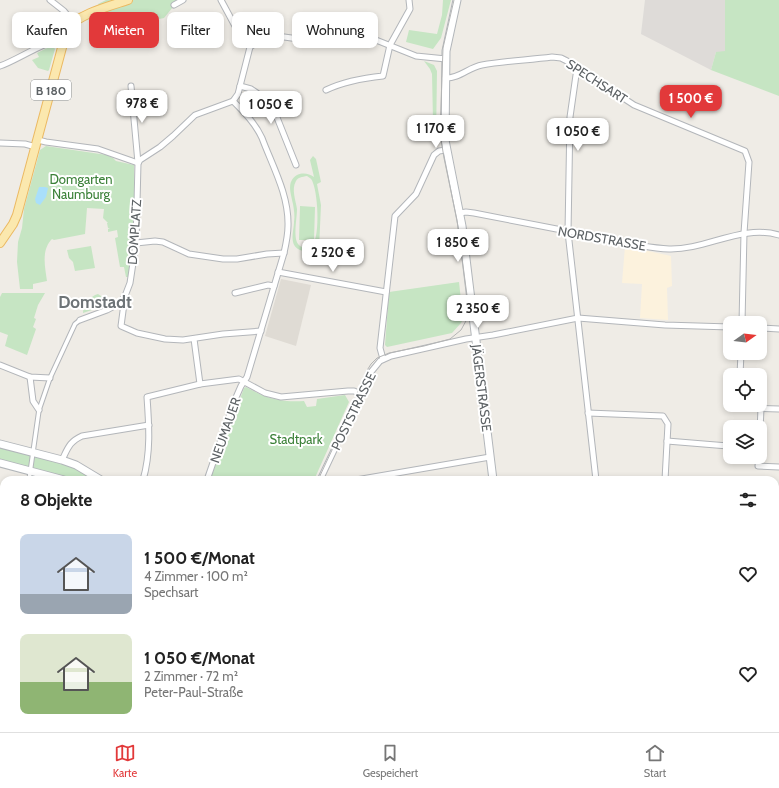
<!DOCTYPE html>
<html lang="de">
<head>
<meta charset="utf-8">
<style>
	:root { --surface:#fff; --page:#f2f2f2; --text:#222; --muted:#767676; --line:#e0e0e0; --accent:#e2393a }
	body { margin:0; font-family:Cabin,sans-serif; background:var(--page); color:var(--text); height:100vh; display:flex; flex-direction:column; font-size:15px; white-space:nowrap }
	* { box-sizing:border-box; margin:0 }
	p { font-size:13px; color:var(--muted) }
	.icon { flex:none; width:22px; height:22px; fill:none; stroke:currentColor; stroke-width:2; stroke-linecap:round; stroke-linejoin:round }
	.map { position:relative; flex:1; overflow:hidden }
	.sheet { position:absolute; left:0px; top:476px; width:779px; height:256px; display:flex; flex-direction:column; background:var(--surface); border-radius:12px 12px 0 0; box-shadow:0 2px 6px #0003 }
	.sheet>* { flex:none }
	.guide { position:absolute; left:12px; top:12px; width:400px; height:36px; display:flex; gap:8px }
	.needle { width:26px; rotate:76deg }
	.buttons { position:absolute; left:723px; top:316px; display:grid; gap:8px }
	.buttons a { display:grid; place-items:center; width:44px; height:44px; border-radius:8px; background:var(--surface); box-shadow:0 2px 6px #0003; font-size:20px }
	.price { position:absolute; translate:-50% -34px; padding:0 9px; border-radius:8px; background:#fff; color:#222; font-size:13px; line-height:26px; filter:drop-shadow(0 1px 2px #0008) }
	.price::after { content:''; position:absolute; left:50%; top:24px; width:12px; height:9px; margin-left:-6px; background:inherit; clip-path:polygon(0 0,100% 0,50% 100%) }
	.price.on { background:var(--accent); color:#fff }
	ul { padding:0; list-style:none }
	li { display:flex; align-items:center; gap:12px; height:100px; padding:0 20px }
	li span { display:grid; place-items:center; flex:none; width:112px; height:80px; border-radius:8px; color:#555 }
	li>.icon { margin-inline-start:auto }
	span .icon { width:48px; height:48px; fill:#fffc; stroke-width:1 }
	li b { font-size:17px }
	h2 { display:flex; justify-content:space-between; align-items:center; height:48px; padding:0 20px; font-size:17px }
	.chip { padding:0 14px; border-radius:8px; background:var(--surface); box-shadow:0 2px 6px #0003; font-size:14px; line-height:36px }
	.chip.on { background:var(--accent); color:#fff }
	.tab-bar { display:flex; justify-content:space-around; align-items:center; height:56px; border-top:1px solid var(--line); background:var(--surface); font-size:11px; color:var(--muted) }
	.tab-bar a { display:grid; justify-items:center; gap:2px }
	.tab-bar .on { color:var(--accent) }
	.map>svg:first-child { display:block }
	.commercial { fill:#fcf2dd }
	.industrial { fill:#dedbd8 }
	.education { fill:#dfdbd4 }
	.medical { fill:#fae3e3 }
	.green { fill:#c6e5c3; fill-rule:evenodd }
	.water { fill:#a9dffb }
	.lines { fill:none; stroke-linecap:round; stroke-linejoin:round }
	.pedestrian-casing { stroke:#b3b6ba; stroke-width:5.5 }
	.minor-casing { stroke:#b3b6ba; stroke-width:7 }
	.secondary-casing { stroke:#b2b6ba; stroke-width:9 }
	.primary-casing { stroke:#ebb962; stroke-width:10 }
	.pedestrian { stroke:#fff; stroke-width:3.5 }
	.minor { stroke:#fff; stroke-width:5 }
	.secondary { stroke:#fff; stroke-width:7 }
	.primary { stroke:#fbe8ae; stroke-width:8 }
	.tram { stroke:#b4b5b5; stroke-width:1 }
	.labels { text-anchor:middle; dominant-baseline:central; stroke-width:4; stroke-linejoin:round; paint-order:stroke }
	.shield { fill:#fff; stroke:#8e9193; stroke-width:1 }
	.shield-label { font-size:12px; font-weight:bold; fill:#5d6265 }
	.street-label { font-size:13px; fill:#5d6265; stroke:#fff }
	.park-label { font-size:13px; fill:#3b8138; stroke:#fff }
	.district-label { font-size:17px; font-weight:bold; fill:#6e7477; stroke:#fff }
</style>
</head>
<body>
<div class="map">
<svg width="779" height="732" viewBox="0 0 779 732">
	<rect width="100%" height="100%" fill="#efece6"/>
	<polygon class="commercial" points="625,246 671,256 672,286 667,288 668,320 640,318 642,284 622,283"/>
	<polygon class="industrial" points="645,0 725,0 725,52 716,52 711,70 641,34"/>
	<polygon class="education" points="281,279 311,285 296,346 265,336"/>
	<polygon class="medical" points="775,653 779,653 779,732 759,732 759,728 775,728"/>
	<g class="green">
		<polygon points="106,0 180,0 177,2 164,18 108,29 98,4"/>
		<polygon points="443,0 451,0 441,38 433,49 406,42 409,30 437,34 442,15"/>
		<polygon points="725,0 779,0 779,96 711,70 716,52 725,51"/>
		<polygon points="51,46 53,46 55,49 49,70 48,71 38,68 32,60 39,57 37,53"/>
		<polygon points="424,61 434,65 437,71 436,140 433,121 432,74 430,69"/>
		<path d="M 46,146 L 107,155 L 113,158 L 116,161 L 134,165 L 134,244 L 128,277 L 126,277 L 124,267 L 120,267 L 115,238 L 118,237 L 117,230 L 108,232 L 108,229 L 110,228 L 108,228 L 107,223 L 108,222 L 107,222 L 103,218 L 104,209 L 87,208 L 85,234 L 54,240 L 52,239 C 41,250 45,267 47,281 L 33,284 L 33,289 L 20,289 L 17,262 L 18,242 L 22,228 L 24,209 L 40,150 Z"/>
		<path d="M 313,156 L 316,159 L 321,182 L 317,184 L 321,205 L 319,249 C 313,251 304,253 298,249 C 289,243 294,230 294,222 C 295,216 294,210 293,204 C 291,193 286,182 297,175 C 304,172 309,174 314,177 L 310,160 ZM 307,176 C 310,178 312,179 313,183 C 318,195 321,242 310,248 C 305,248 301,248 298,244 C 293,237 297,218 297,209 C 296,201 291,189 296,181 C 298,177 302,177 307,176 Z"/>
		<polygon points="300,206 315,207 314,240 299,240"/>
		<polygon points="91,246 95,268 75,271 73,262 69,258 67,250"/>
		<polygon points="459,282 463,319 461,323 452,333 387,347 385,345 389,292"/>
		<polygon points="2,293 45,293 38,305 34,318 36,319 33,327 36,329 27,355 5,346 8,335 0,332 0,297"/>
		<path d="M 98,294 L 101,296 L 106,303 L 99,307 L 96,303 L 94,302 L 91,306 L 92,310 L 83,313 C 83,305 90,296 98,294 Z"/>
		<path d="M 246,387 C 268,399 280,402 304,401 L 307,407 L 316,406 L 317,399 L 345,395 L 349,402 L 314,480 L 210,480 L 244,388 Z"/>
		<polygon points="0,446 72,466 97,480 70,480 60,476 0,461"/>
		<polygon points="246,728 292,728 291,732 254,732"/>
	</g>
	<polygon class="water" points="39,187 45,187 48,188 46,197 40,205 36,203 35,199"/>
	<g class="lines">
		<g class="pedestrian-casing">
			<g id="pedestrian">
				<polyline points="29,480 39,410 50,378 75,324 80,320"/>
				<polyline points="0,568 4,566"/>
				<polyline points="0,670 4,669"/>
				<polyline points="0,675 4,673"/>
			</g>
		</g>
		<g class="minor-casing">
			<g id="minor">
				<polyline points="50,0 64,11 74,23"/>
				<polyline points="221,0 242,39 250,47"/>
				<polyline points="174,5 183,0"/>
				<path d="M 0,66 C 16,61 51,37 63,41"/>
				<polyline points="578,69 576,75 570,117 568,232 596,480"/>
				<path d="M 445,78 C 459,79 469,67 482,65 C 505,61 529,60 552,57 L 561,58 L 567,61 L 634,105 L 745,151 L 749,162 L 744,233 L 742,323"/>
				<polyline points="240,86 251,89 257,93 276,115 296,165"/>
				<path d="M 326,90 C 345,81 363,78 383,76 L 390,45 L 410,9 L 409,0"/>
				<polyline points="38,140 46,142 98,149 138,163"/>
				<polyline points="0,143 25,144 36,147"/>
				<path d="M 138,163 L 140,160 L 160,147 L 173,136 L 195,115 L 233,101 L 238,94 L 250,47 C 259,41 266,35 277,36 L 313,41 L 343,43 L 366,40 L 376,40 L 416,56 L 446,59"/>
				<path d="M 460,213 L 466,212 L 474,213 C 517,221 560,230 603,238 C 625,243 647,248 669,249 C 706,250 742,224 779,235"/>
				<polyline points="136,243 155,241 163,242 189,254 223,259 237,259 267,254 284,253"/>
				<polyline points="278,272 386,292"/>
				<polyline points="235,293 268,285 274,286"/>
				<polyline points="125,296 121,326 137,333 165,339 183,340 223,334 261,331"/>
				<polyline points="80,320 107,310 120,303 125,296 130,283 136,243 138,163 131,86"/>
				<polyline points="760,328 779,329"/>
				<polyline points="194,339 200,384"/>
				<polyline points="383,359 380,348 395,216 416,194 434,155 439,151 446,150"/>
				<polyline points="0,365 30,377 50,378"/>
				<polyline points="740,375 741,353"/>
				<polyline points="30,377 33,401 39,410"/>
				<polyline points="742,405 745,408 779,409"/>
				<polyline points="588,413 663,416 668,424 665,480"/>
				<polyline points="760,431 761,408"/>
				<polyline points="667,441 728,446"/>
				<polyline points="759,457 758,466 779,467"/>
				<path d="M 62,460 C 68,448 69,442 82,436 L 149,425"/>
				<path d="M 143,480 C 151,453 149,425 147,397 L 200,384 L 239,379 L 265,393 L 281,397 L 348,391 L 354,391 L 361,394"/>
				<path d="M 207,480 L 234,402 L 241,386 L 247,377 L 284,253 C 286,244 288,235 288,226 C 289,195 272,165 262,138 C 255,123 244,112 233,101"/>
				<polyline points="320,480 371,372 380,361 391,356 466,339 493,335 578,318 665,325 730,327"/>
				<polyline points="356,480 490,457"/>
				<polyline points="775,540 779,540"/>
				<polyline points="0,557 4,561"/>
				<polyline points="0,629 4,627"/>
				<polyline points="775,645 779,646"/>
				<polyline points="44,728 44,732"/>
				<polyline points="191,728 198,732"/>
				<polyline points="307,728 308,732"/>
				<polyline points="756,728 756,732"/>
				<polyline points="166,732 181,728"/>
				<polyline points="375,732 386,728"/>
			</g>
		</g>
		<g class="secondary-casing">
			<g id="secondary">
				<polyline points="457,0 446,51 445,140 462,226 493,480"/>
				<polyline points="0,444 62,460 76,465 101,480"/>
				<polyline points="0,463 64,480"/>
				<polyline points="273,728 274,732"/>
				<polyline points="597,728 600,732"/>
			</g>
		</g>
		<g class="primary-casing">
			<path id="primary" d="M 0,243 L 13,224 L 17,215 L 67,29 C 78,14 110,6 128,0"/>
		</g>
		<use href="#pedestrian" class="pedestrian"/>
		<use href="#minor" class="minor"/>
		<use href="#secondary" class="secondary"/>
		<use href="#primary" class="primary"/>
		<g class="tram">
			<polyline points="318,480 347,418 366,372 371,364 377,358 389,353 424,346 450,339 461,330 467,319 468,303 457,220 444,158 440,133 443,48 454,0"/>
			<polyline points="292,732 293,728"/>
		</g>
	</g>
	<g class="labels">
		<rect class="shield" x="31" y="80" width="40" height="20" rx="3"/>
		<g class="shield-label">
			<text x="51" y="90">B 180</text>
		</g>
		<g class="street-label">
			<text transform="translate(597 81) rotate(33)">SPECHSART</text>
			<text transform="translate(134 232) rotate(-86)">DOMPLATZ</text>
			<text transform="translate(602 238) rotate(10)">NORDSTRASSE</text>
			<text transform="translate(482 388) rotate(83)">JÄGERSTRASSE</text>
			<text transform="translate(353 411) rotate(-64)">POSTSTRASSE</text>
			<text transform="translate(225 430) rotate(-71)">NEUMAUER</text>
		</g>
		<g class="park-label">
			<text x="81" y="179">Domgarten<tspan x="81" dy="15">Naumburg</tspan></text>
			<text x="296" y="439">Stadtpark</text>
		</g>
		<g class="district-label">
			<text x="95" y="302">Domstadt</text>
		</g>
	</g>
</svg>
<div class="buttons">
<a><svg class="needle" viewBox="-14 -14 28 28"><path d="M0-13l5 13h-10z" fill="#e53935"/><path d="M0 13l5-13h-10z" fill="#767676"/></svg></a>
<a><svg class="icon" aria-label="locate" viewBox="0 0 24 24"><circle cx="12" cy="12" r="6"/><path d="M12 2v4M12 18v4M2 12h4M18 12h4"/></svg></a>
<a><svg class="icon" aria-label="layers" viewBox="0 0 24 24"><path d="M12 4l9 5-9 5-9-5zM3 14l9 5 9-5"/></svg></a>
</div>
<b class="price on" style="left:691px;top:119px">1 500 €</b>
<b class="price" style="left:142px;top:124px">978 €</b>
<b class="price" style="left:271px;top:125px">1 050 €</b>
<b class="price" style="left:436px;top:149px">1 170 €</b>
<b class="price" style="left:578px;top:152px">1 050 €</b>
<b class="price" style="left:458px;top:263px">1 850 €</b>
<b class="price" style="left:333px;top:273px">2 520 €</b>
<b class="price" style="left:478px;top:329px">2 350 €</b>
<div class="guide">
<a class="chip">Kaufen</a>
<a class="chip on">Mieten</a>
<a class="chip">Filter</a>
<a class="chip">Neu</a>
<a class="chip">Wohnung</a>
</div>
<section class="sheet">
<h2>8 Objekte<svg class="icon" aria-label="filters" viewBox="0 0 24 24"><path d="M4 7h16M4 17h16"/><circle cx="9" cy="7" r="2"/><circle cx="15" cy="17" r="2"/></svg></h2>
<ul>
<li><span style="background:linear-gradient(#c9d6e8 75%,#9aa5b1 0)"><svg class="icon" aria-label="home" viewBox="0 0 24 24"><path d="M3 11l9-7 9 7M6 9v11h12V9"/></svg></span><div><b>1 500 €/Monat</b><p>4 Zimmer · 100 m²</p><p>Spechsart</p></div><svg class="icon" aria-label="heart" viewBox="0 0 24 24"><path d="M12 20l-8-8c-3-5 5-10 8-4 3-6 11-1 8 4z"/></svg></li>
<li><span style="background:linear-gradient(#dfe7d0 60%,#8fb573 0)"><svg class="icon" aria-label="home" viewBox="0 0 24 24"><path d="M3 11l9-7 9 7M6 9v11h12V9"/></svg></span><div><b>1 050 €/Monat</b><p>2 Zimmer · 72 m²</p><p>Peter-Paul-Straße</p></div><svg class="icon" aria-label="heart" viewBox="0 0 24 24"><path d="M12 20l-8-8c-3-5 5-10 8-4 3-6 11-1 8 4z"/></svg></li>
</ul>
</section>
</div>
<nav class="tab-bar">
<a class="on"><svg class="icon" aria-label="map" viewBox="0 0 24 24"><path d="M3 6l6-2 6 2 6-2v14l-6 2-6-2-6 2zM9 4v14M15 6v14"/></svg>Karte</a>
<a><svg class="icon" aria-label="saved" viewBox="0 0 24 24"><path d="M7 4h10v16l-5-4-5 4z"/></svg>Gespeichert</a>
<a><svg class="icon" aria-label="home" viewBox="0 0 24 24"><path d="M3 11l9-7 9 7M6 9v11h12V9"/></svg>Start</a>
</nav>
</body>
</html>
